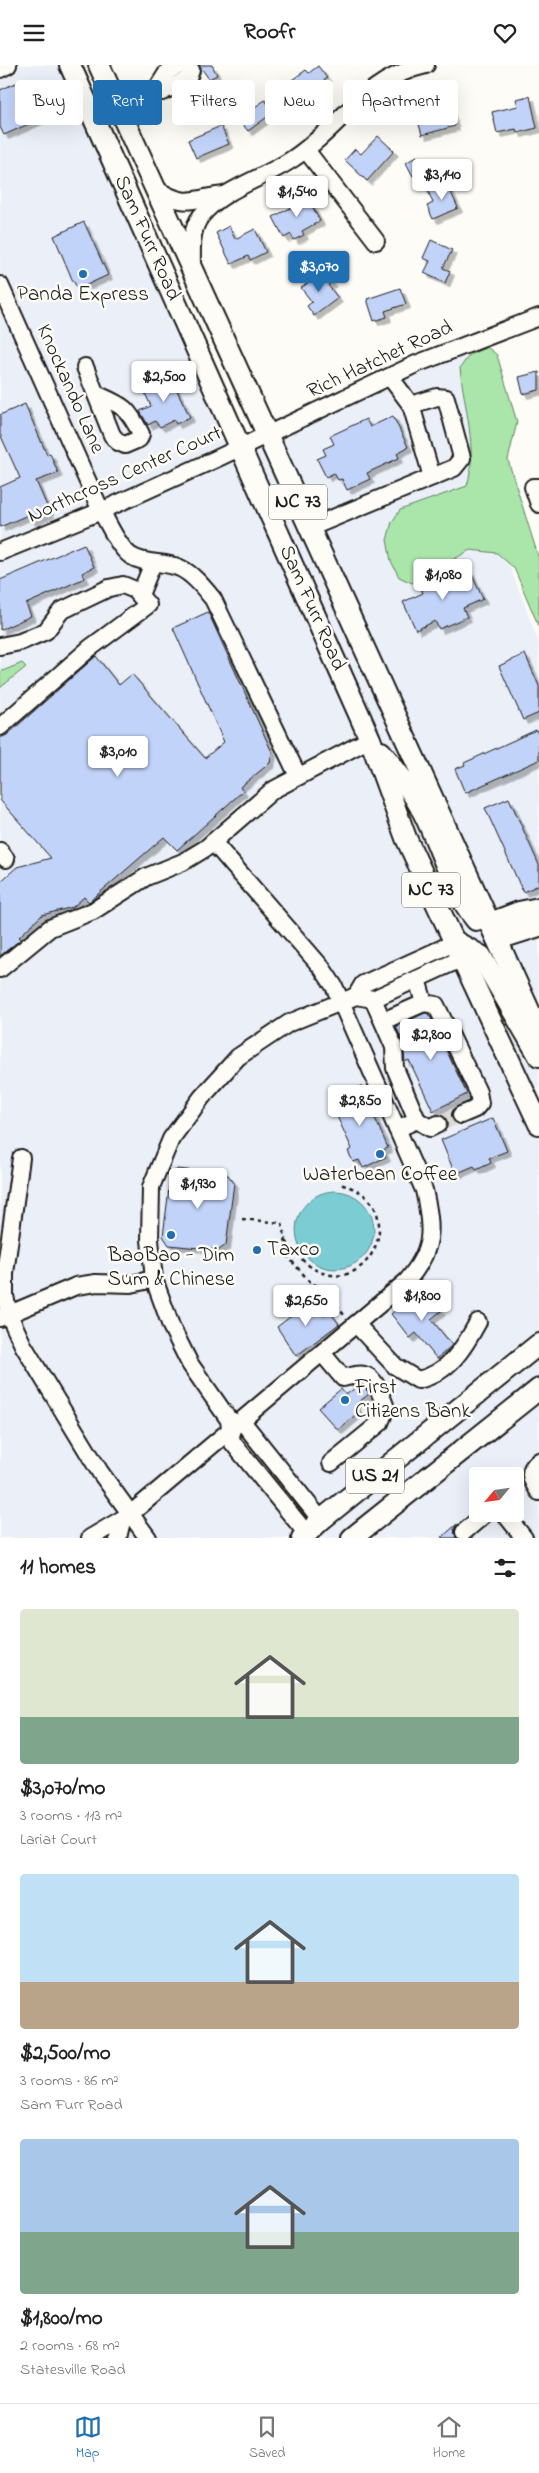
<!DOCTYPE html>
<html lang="en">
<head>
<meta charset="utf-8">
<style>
	:root { --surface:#fff; --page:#f6f6f6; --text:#222; --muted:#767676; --line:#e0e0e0; --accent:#1f6fb2 }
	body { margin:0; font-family:"Indie Flower",sans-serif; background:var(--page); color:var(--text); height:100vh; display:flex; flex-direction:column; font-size:19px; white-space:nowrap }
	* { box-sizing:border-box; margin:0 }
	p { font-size:16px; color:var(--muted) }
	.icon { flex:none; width:28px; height:28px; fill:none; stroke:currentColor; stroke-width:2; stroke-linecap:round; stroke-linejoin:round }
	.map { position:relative; height:1473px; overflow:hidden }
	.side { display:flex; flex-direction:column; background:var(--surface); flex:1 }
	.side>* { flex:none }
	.guide { position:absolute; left:15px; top:15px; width:510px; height:45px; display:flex; gap:10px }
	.needle { width:32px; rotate:241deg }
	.controls { position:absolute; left:469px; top:1402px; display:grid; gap:10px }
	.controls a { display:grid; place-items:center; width:55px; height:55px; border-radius:5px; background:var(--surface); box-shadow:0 5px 20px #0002; font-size:25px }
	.price { position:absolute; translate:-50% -42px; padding:0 11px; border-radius:5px; background:#fff; color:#222; font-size:16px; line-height:32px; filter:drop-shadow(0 1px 2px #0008) }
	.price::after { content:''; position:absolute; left:50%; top:30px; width:15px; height:11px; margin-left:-8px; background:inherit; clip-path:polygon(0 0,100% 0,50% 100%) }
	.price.on { background:var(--accent); color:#fff }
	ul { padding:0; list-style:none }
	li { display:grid; align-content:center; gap:10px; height:265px; padding:0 20px }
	li span { display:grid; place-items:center; height:155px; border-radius:5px; color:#555 }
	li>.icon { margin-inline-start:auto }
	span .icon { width:90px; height:90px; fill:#fffc; stroke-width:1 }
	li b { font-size:21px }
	h2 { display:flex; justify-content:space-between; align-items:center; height:60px; padding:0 20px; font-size:21px }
	.pill { padding:0 18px; border-radius:5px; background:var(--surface); box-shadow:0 5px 20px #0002; font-size:18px; line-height:45px }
	.pill.on { background:var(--accent); color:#fff }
	header { display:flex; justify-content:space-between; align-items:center; height:65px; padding:0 20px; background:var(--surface); font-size:22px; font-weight:800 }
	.tab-bar { display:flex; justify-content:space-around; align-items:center; height:70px; border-top:1px solid var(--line); background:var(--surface); font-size:14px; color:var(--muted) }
	.tab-bar a { display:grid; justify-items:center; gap:2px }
	.tab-bar .on { color:var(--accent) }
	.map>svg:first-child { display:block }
	.built { fill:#ebf0f8; fill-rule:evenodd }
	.green { fill:#aae5aa; stroke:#638063 }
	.water { fill:#7bccd3; stroke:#55868a }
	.building { fill:#c2d3f9; stroke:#1c1c1c; filter:url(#shadow) }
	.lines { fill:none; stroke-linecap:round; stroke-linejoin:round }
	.minor-tunnel { stroke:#dbdad6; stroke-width:16; stroke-dasharray:16 8; stroke-linecap:butt }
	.minor-casing { stroke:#1c1c1c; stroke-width:20 }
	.major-casing { stroke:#1c1c1c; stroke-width:24 }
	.path { stroke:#1c1c1c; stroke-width:2.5; stroke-dasharray:4 4; stroke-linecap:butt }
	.minor { stroke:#fdfcf7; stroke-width:16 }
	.major { stroke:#fdfcf7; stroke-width:20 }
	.poi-dot { fill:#1f6fb2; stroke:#fdfcf7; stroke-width:2 }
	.labels { text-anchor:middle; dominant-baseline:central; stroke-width:5; stroke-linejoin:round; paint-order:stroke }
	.shield { fill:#fdfcf7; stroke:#605f5e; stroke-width:1 }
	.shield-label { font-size:20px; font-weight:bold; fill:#1c1c1c }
	.street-label { font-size:21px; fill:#1c1c1c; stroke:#fdfcf7 }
	.poi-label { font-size:21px; fill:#1c1c1c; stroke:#fdfcf7 }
</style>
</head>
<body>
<header><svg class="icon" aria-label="menu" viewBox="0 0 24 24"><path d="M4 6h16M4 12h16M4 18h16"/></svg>Roofr<svg class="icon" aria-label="heart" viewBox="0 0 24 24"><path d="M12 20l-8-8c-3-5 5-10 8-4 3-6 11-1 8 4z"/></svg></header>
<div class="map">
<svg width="539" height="1473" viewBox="0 0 539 1473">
	<defs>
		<filter id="shadow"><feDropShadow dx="4.5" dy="4.5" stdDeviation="0" flood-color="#0004"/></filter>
	</defs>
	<rect width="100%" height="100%" fill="#fdfcf7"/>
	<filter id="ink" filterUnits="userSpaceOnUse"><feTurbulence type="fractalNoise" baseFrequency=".02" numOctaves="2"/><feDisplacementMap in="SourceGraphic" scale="10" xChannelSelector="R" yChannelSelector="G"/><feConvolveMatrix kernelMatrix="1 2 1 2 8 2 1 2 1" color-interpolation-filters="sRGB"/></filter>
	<g filter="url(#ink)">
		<path class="built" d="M 0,0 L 70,0 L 240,383 L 463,280 L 484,433 L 539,578 L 539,1473 L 0,1473 ZM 478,1411 L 515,1411 L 515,1449 L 478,1449 Z"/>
		<g class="green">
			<path d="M 487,282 L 497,290 L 517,357 L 508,395 L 539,494 L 539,562 L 514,503 L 497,488 L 470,485 L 412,518 L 399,512 L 391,496 L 387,475 L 392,457 L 400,445 L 467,421 C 478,383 464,342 460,303 L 469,290 Z"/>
			<polygon points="22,598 26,602 0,623 0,607"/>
		</g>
		<circle class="water" cx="335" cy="1165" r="39"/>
		<g class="building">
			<polygon points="199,0 212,0 217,10 209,14"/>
			<polygon points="318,1 327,13 301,32 289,17 306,5 309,8"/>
			<polygon points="25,14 42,53 4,70 0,62 0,25"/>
			<polygon points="530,31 537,63 517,68 516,64 497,68 492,47 518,41 516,34"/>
			<polygon points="265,35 274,47 248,66 236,51 253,38 255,42"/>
			<polygon points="450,43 455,61 422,70 417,52"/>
			<polygon points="221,61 229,79 196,93 188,75"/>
			<polygon points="378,71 394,86 367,116 345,95 355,84 361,89"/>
			<polygon points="417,91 426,106 413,111 406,98"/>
			<polygon points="447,118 458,143 433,154 427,141 433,138 428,126"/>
			<polygon points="305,128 320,156 302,166 304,170 294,175 291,169 284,173 273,152 294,141 291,135"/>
			<polygon points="84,157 108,210 78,224 72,214 54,171"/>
			<polygon points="229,161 235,174 255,164 266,187 250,195 248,191 231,199 216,168"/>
			<polygon points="431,175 452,185 443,203 450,206 445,218 424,208 430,196 423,193"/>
			<polygon points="324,206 332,217 328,220 338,233 314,251 307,241 312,237 301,223"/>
			<polygon points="400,223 406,239 385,246 387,252 374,256 367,234"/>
			<polygon points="539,307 539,325 523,329 519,312"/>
			<polygon points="169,309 190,352 176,359 174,355 160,362 155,356 148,360 140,346 151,341 142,322"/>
			<polygon points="25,339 47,390 50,388 58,408 36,416 50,448 31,456 28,450 0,462 0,422 20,413 0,369 0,350"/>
			<polygon points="393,351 408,382 397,388 399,393 367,408 370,414 347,425 342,414 338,415 334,408 326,412 317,394 326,390 323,384 334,379 330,371 366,354 370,362"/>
			<polygon points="84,479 94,502 82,508 85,513 26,539 31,551 0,565 0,515"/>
			<polygon points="470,506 483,534 463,543 467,552 439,564 435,556 416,565 403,537 423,528 420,521 447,508 450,515"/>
			<polygon points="208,547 272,687 270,698 240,722 243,726 177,785 164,772 89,837 84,832 73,842 42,850 19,872 21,874 0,891 0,817 17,802 51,793 0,735 0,673 7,670 96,591 119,620 132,609 205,693 224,677 173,563"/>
			<polygon points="525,589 539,621 539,648 523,655 499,601"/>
			<polygon points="536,665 539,671 539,695 465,728 455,704 465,700 464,698"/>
			<polygon points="509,733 539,800 539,820 523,827 485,743"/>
			<polygon points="425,948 429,949 467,1029 433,1046 409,995 405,997 403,978 396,961"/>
			<polygon points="361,1021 388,1083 383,1085 386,1092 363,1103 359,1095 353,1097 348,1086 352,1084 330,1036"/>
			<polygon points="493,1053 507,1086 489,1093 491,1098 476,1105 474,1101 455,1109 441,1075"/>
			<polygon points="178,1104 228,1110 234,1118 226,1180 219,1185 169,1180 163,1171 171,1108"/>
			<polygon points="423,1223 441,1246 431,1254 452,1280 437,1294 416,1268 410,1273 391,1249"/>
			<polygon points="312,1235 324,1251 330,1247 339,1259 296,1291 277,1262"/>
			<polygon points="360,1319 365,1322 369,1329 355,1340 360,1346 338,1365 318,1343 341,1324 346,1330"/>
			<polygon points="457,1459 454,1464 456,1473 441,1473"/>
		</g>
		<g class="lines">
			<polyline class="minor-tunnel" points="438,1059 461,1050"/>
			<g class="minor-casing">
				<g id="minor">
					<polyline points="0,4 8,0"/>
					<polyline points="156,25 162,27 188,14 191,5 186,0"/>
					<polyline points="118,42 156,25 168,6 180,0"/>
					<polyline points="306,85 376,176"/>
					<path d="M 156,124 C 187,144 193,133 225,130"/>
					<path d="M 192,202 C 192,185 190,165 201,151 C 224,123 262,114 291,95 C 341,63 363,14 426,0"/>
					<path d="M 0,220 L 101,446 C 109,459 118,482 131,491 C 145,500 165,496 180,503 C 193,509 204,523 213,534 L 298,711"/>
					<path d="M 85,302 L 112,370 L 118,377 L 125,380 L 139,374 L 141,369 C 127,341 123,341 96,329"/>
					<polyline points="390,312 411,340 432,412"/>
					<polyline points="539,422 533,422 539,439"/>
					<polyline points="309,463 454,403 462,393 446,333 437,332 411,340"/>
					<polyline points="0,487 101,446 218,393 416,299 539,252"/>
					<polyline points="140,530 153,498"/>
					<polyline points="0,581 20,577 46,566 61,546 109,523 123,520 135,525 148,540 90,583 0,662"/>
					<polyline points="0,786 6,794"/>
					<polyline points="0,904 50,863 93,846 146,812 183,797 206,783 273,725 370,674"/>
					<polyline points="356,931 363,919 456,877"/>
					<polyline points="373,934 394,982 395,1003 417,1055 397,1064"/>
					<polyline points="424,938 436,940 478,1027 480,1038 475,1044 461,1050"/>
					<polyline points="383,956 424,938 417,914"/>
					<polyline points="417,1055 430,1063 438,1059"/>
					<polyline points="21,1093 5,1208 5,1231 9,1250 23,1280 100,1407 148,1473"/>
					<polyline points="0,1253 76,1221 96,1218 131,1219 154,1214"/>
					<path d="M 356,1259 L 395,1301 L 418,1315 C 449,1308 464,1283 478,1257"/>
					<path d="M 322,1288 L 343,1313 C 349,1312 358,1308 364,1310 C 376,1312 382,1333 386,1343 L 380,1358 L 331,1398"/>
					<polyline points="230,1355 245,1360 321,1455"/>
					<path d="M 539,1396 C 526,1406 531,1415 539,1427"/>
					<polyline points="505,1449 524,1473"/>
					<polyline points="464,1467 485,1449"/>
					<polyline points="307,1469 232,1377 229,1355 190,1299 171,1261 154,1214 150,1175 151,1122 171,1074 202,1032 238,992 289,958 356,931 373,934 463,893"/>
					<polyline points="90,1473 124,1453"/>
					<path d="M 118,1473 L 122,1456 L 407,1216 C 434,1184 433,1165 424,1125 L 334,921 L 322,903 L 213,777"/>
				</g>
			</g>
			<g class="major-casing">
				<g id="major">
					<polyline points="70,0 370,674 406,773 539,1059"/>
					<polyline points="99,0 539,967"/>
					<path d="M 381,687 C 397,706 412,726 423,747 C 441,782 451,824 476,855"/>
					<polyline points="490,858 519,847 539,843"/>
					<polyline points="498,874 539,861"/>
					<polyline points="456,877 481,891 539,991"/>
					<polyline points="302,1473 321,1455 539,1279"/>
					<polyline points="352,1473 539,1324"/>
				</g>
			</g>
			<g class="path">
				<polyline points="242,1154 282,1158 289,1193 311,1218 324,1224 344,1250"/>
				<path d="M 286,1176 C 294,1186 304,1199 316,1205 C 373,1235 413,1132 338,1119"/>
			</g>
			<use href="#minor" class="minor"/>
			<use href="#major" class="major"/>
		</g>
	</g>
	<g class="poi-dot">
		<circle cx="83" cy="209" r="5"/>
		<circle cx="380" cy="1089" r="5"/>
		<circle cx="171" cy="1170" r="5"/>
		<circle cx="257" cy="1185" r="5"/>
		<circle cx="345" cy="1335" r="5"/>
	</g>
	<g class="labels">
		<g class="shield">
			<rect x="269" y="419.5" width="58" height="35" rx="4"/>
			<rect x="402" y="807.5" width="58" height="35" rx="4"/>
			<rect x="346" y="1393.5" width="58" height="35" rx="4"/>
		</g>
		<g class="shield-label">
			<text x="298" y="437">NC 73</text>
			<text x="431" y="825">NC 73</text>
			<text x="375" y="1411">US 21</text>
		</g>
		<g class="street-label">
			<text transform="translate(147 173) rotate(66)">Sam Furr Road</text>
			<text transform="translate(380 295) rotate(-25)">Rich Hatchet Road</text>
			<text transform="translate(70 324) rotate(66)">Knockando Lane</text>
			<text transform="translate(125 410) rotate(-24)">Northcross Center Court</text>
			<text transform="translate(312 543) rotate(66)">Sam Furr Road</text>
		</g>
		<g class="poi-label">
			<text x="83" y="230">Panda Express</text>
			<text x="380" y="1110">Waterbean Coffee</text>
			<text x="267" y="1185" text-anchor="start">Taxco</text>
			<text x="171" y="1191">BaoBao - Dim<tspan x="171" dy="24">Sum &amp; Chinese</tspan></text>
			<text x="355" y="1323" text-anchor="start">First<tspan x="355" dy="24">Citizens Bank</tspan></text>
		</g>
	</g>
</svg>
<div class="controls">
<a><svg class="needle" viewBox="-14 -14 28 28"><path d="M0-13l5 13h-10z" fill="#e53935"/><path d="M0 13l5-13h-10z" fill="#767676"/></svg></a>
</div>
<b class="price" style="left:442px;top:136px">$3,140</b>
<b class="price" style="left:297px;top:153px">$1,540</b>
<b class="price on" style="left:319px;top:228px">$3,070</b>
<b class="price" style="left:164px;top:338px">$2,500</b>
<b class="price" style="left:443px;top:536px">$1,080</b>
<b class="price" style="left:118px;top:713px">$3,010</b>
<b class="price" style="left:431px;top:996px">$2,800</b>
<b class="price" style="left:360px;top:1062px">$2,850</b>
<b class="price" style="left:198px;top:1145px">$1,930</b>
<b class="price" style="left:422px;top:1257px">$1,800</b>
<b class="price" style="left:306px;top:1262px">$2,650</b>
<div class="guide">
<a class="pill">Buy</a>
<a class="pill on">Rent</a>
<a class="pill">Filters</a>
<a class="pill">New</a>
<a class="pill">Apartment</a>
</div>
</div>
<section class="side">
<h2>11 homes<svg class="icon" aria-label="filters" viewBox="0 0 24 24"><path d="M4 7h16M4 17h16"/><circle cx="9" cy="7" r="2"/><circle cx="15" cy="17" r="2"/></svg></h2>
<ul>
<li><span style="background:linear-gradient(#dfe7d0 70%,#7fa58c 0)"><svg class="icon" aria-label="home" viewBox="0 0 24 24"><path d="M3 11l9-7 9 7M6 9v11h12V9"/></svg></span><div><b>$3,070/mo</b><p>3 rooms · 113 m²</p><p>Lariat Court</p></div></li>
<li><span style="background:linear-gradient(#bfe0f5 70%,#b9a48a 0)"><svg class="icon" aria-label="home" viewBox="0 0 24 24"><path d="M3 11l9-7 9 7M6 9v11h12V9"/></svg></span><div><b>$2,500/mo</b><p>3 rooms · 86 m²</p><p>Sam Furr Road</p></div></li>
<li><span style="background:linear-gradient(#a9c7e8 60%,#7fa58c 0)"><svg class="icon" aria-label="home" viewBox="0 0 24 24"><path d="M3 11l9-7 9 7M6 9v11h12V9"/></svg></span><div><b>$1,800/mo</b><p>2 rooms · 68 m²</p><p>Statesville Road</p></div></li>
</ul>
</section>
<nav class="tab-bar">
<a class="on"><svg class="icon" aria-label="map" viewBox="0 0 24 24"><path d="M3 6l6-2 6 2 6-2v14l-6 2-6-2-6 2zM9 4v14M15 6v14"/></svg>Map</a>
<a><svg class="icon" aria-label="saved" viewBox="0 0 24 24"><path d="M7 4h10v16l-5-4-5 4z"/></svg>Saved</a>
<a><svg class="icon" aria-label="home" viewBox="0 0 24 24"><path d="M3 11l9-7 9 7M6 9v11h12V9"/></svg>Home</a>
</nav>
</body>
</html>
